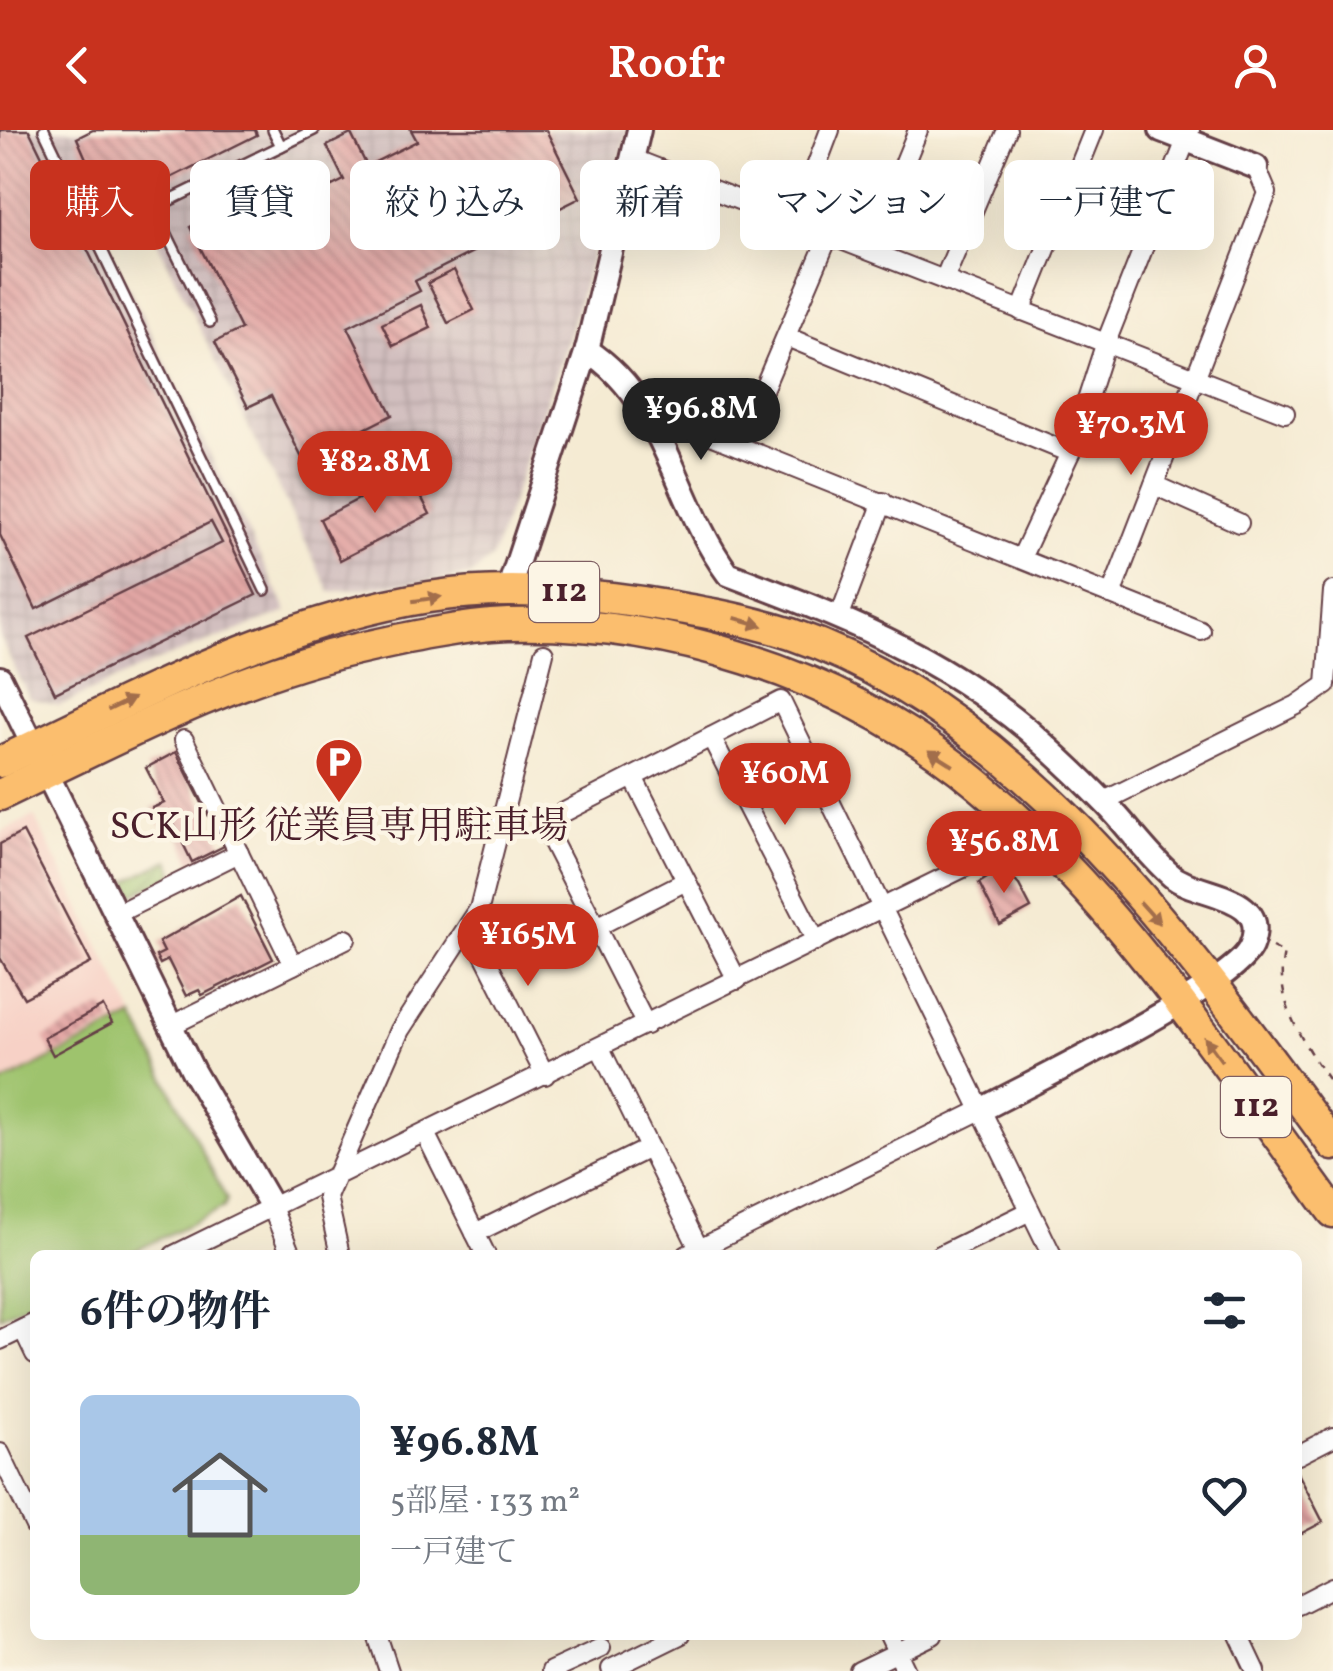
<!DOCTYPE html>
<html lang="ja">
<head>
<meta charset="utf-8">
<style>
	:root { --surface:#fff; --page:#f2f2f3; --text:#1f2937; --muted:#747a83; --accent:#c8321e }
	body { margin:0; font-family:Vollkorn,"Noto Serif JP",serif; background:var(--page); color:var(--text); height:100vh; display:flex; flex-direction:column; font-size:38px; white-space:nowrap }
	* { box-sizing:border-box; margin:0 }
	p { font-size:32px; color:var(--muted) }
	.icon { flex:none; width:55px; height:55px; fill:none; stroke:currentColor; stroke-width:2; stroke-linecap:round; stroke-linejoin:round }
	.map { position:relative; flex:1; overflow:hidden }
	.drawer { position:absolute; left:30px; top:1120px; width:1272px; height:390px; display:flex; flex-direction:column; background:var(--surface); border-radius:15px; box-shadow:0 10px 40px #0002 }
	.drawer>* { flex:none }
	.banner { position:absolute; left:30px; top:30px; width:1275px; height:90px; display:flex; gap:20px }
	.price { position:absolute; translate:-50% -85px; padding:0 22px; border-radius:35px; background:var(--accent); color:#fff; font-size:32px; line-height:65px; filter:drop-shadow(0 2px 5px #0008) }
	.price::after { content:''; position:absolute; left:50%; top:60px; width:30px; height:22px; margin-left:-15px; background:inherit; clip-path:polygon(0 0,100% 0,50% 100%) }
	.price.active { background:#222; color:#fff }
	ul { padding:0; list-style:none }
	li { display:flex; align-items:center; gap:30px; height:250px; padding:0 50px }
	li span { display:grid; place-items:center; flex:none; width:280px; height:200px; border-radius:15px; color:#555 }
	li>.icon { margin-inline-start:auto }
	span .icon { width:120px; height:120px; fill:#fffc; stroke-width:1 }
	li b { font-size:42px }
	h2 { display:flex; justify-content:space-between; align-items:center; height:120px; padding:0 50px; font-size:42px }
	.chip { padding:0 35px; border-radius:15px; background:var(--surface); box-shadow:0 10px 40px #0002; font-size:35px; line-height:90px }
	.chip.active { background:var(--accent); color:#fff }
	header { display:flex; justify-content:space-between; align-items:center; height:130px; padding:0 50px; background:var(--accent); color:#fff; font-size:45px; font-weight:600 }
	.map>svg:first-child { display:block }
	.built { fill:#f7d1c6 }
	.industrial { fill:url(#industrial-grid) }
	.garden { fill:url(#garden-furrows); stroke:#74714c; stroke-width:2.5 }
	.pitch { fill:#9ec36d; stroke:#74714c; stroke-width:2.5 }
	.building { fill:url(#building-back-hatch) }
	.lines { fill:none; stroke-linecap:round; stroke-linejoin:round }
	.service-casing { stroke:#643e44; stroke-width:14 }
	.minor-casing { stroke:#643e44; stroke-width:22 }
	.tertiary-casing { stroke:#643e44; stroke-width:28 }
	.trunk-casing { stroke:#643e44; stroke-width:35 }
	.path { stroke:#643e44; stroke-width:2.5; stroke-dasharray:8 8; stroke-linecap:butt }
	.service { stroke:#fff; stroke-width:9 }
	.minor { stroke:#fff; stroke-width:18 }
	.tertiary { stroke:#fff; stroke-width:22 }
	.trunk { stroke:#fbbe6e; stroke-width:30 }
	.oneway { fill:#a26e4c }
	.labels { text-anchor:middle; dominant-baseline:central; stroke-width:9; stroke-linejoin:round; paint-order:stroke }
	.shield { fill:#fcf5e5; stroke:#7f5f63; stroke-width:2.5 }
	.shield-label { font-size:35px; font-weight:bold; fill:#4a1f2b }
	.poi-label { font-size:38px; fill:#4a1f2b; stroke:#fcf5e5 }
</style>
</head>
<body>
<header><svg class="icon" aria-label="back" viewBox="0 0 24 24"><path d="M15 5l-7 7 7 7"/></svg>Roofr<svg class="icon" aria-label="person" viewBox="0 0 24 24"><circle cx="12" cy="8" r="4"/><path d="M4 21q1-7 8-7t8 7"/></svg></header>
<div class="map">
<svg width="1333" height="1541" viewBox="0 0 1333 1541">
	<defs>
		<pattern id="industrial-grid" width="8" height="8" patternUnits="userSpaceOnUse" patternTransform="scale(2.5)"><rect width="8" height="8" fill="#d2bfbf"/><path d="M0 4h8M4 0v8" fill="none" stroke="#b6a4a4"/></pattern>
		<pattern id="garden-furrows" width="10" height="10" patternUnits="userSpaceOnUse" patternTransform="scale(2.5)"><rect width="10" height="10" fill="#9ec36d"/><path d="M-1 1l2-2M0 10L10 0M9 11l2-2" fill="none" stroke="#839e5a"/></pattern>
		<pattern id="building-back-hatch" width="6" height="6" patternUnits="userSpaceOnUse" patternTransform="scale(2.5)"><rect width="6" height="6" fill="#e3a7a5"/><path d="M-1 5l2 2M0 0l6 6M5-1l2 2" fill="none" stroke="#ba8787"/></pattern>
	</defs>
	<rect width="100%" height="100%" fill="#fcf5e5"/>
	<filter id="ink" filterUnits="userSpaceOnUse"><feTurbulence type="fractalNoise" baseFrequency=".01" numOctaves="2"/><feDisplacementMap in="SourceGraphic" scale="20" xChannelSelector="R" yChannelSelector="G"/><feConvolveMatrix kernelMatrix="1 2 1 2 8 2 1 2 1" color-interpolation-filters="sRGB"/></filter>
	<filter id="wash" filterUnits="userSpaceOnUse"><feTurbulence type="fractalNoise" baseFrequency=".0048" numOctaves="4" result="noise"/><feDisplacementMap in="SourceGraphic" scale="40" xChannelSelector="R" yChannelSelector="G"/><feGaussianBlur stdDeviation="2.25" result="paint"/><feColorMatrix in="noise" values="0 0 0 0 0 0 0 0 0 0 0 0 0 0 0 0 0 1.4 0 .05"/><feComposite in="paint" operator="in"/></filter>
	<g filter="url(#wash)">
		<rect width="100%" height="100%" fill="#f5ebd3"/>
		<polygon class="built" points="34,686 227,1070 224,1077 127,1125 35,1125 35,1171 0,1188 0,703"/>
		<polygon class="industrial" points="0,0 628,0 566,214 492,428 470,446 330,462 138,73 97,93 287,482 154,532 59,576 29,568 0,508"/>
		<polygon class="garden" points="169,730 175,744 133,765 127,751"/>
		<polygon class="pitch" points="134,887 227,1070 224,1077 127,1125 35,1125 35,1170 0,1187 0,954"/>
		<g id="blocks">
			<g class="building">
				<polygon points="0,0 29,0 256,465 55,563 28,508 222,413 211,392 36,479 0,405"/>
				<polygon points="93,0 255,0 257,5 108,79 77,8"/>
				<polygon points="411,0 546,0 580,68 415,151 420,161 348,197 392,285 303,330 271,266 248,277 215,212 241,199 190,97 282,51 294,75 344,50 327,16 351,4 367,36 417,11"/>
				<polygon points="454,140 474,180 448,193 428,153"/>
				<polygon points="421,175 431,198 393,216 382,194"/>
				<polygon points="409,343 430,384 340,430 320,389"/>
				<polygon points="176,622 224,716 192,732 172,691 162,697 152,678 164,673 146,638"/>
				<polygon points="23,702 91,833 24,868 0,828 0,714"/>
				<polygon points="1003,738 1019,755 1031,778 1000,795 979,753"/>
				<polygon points="241,766 273,829 202,865 199,860 186,866 168,830 160,834 156,826 164,822 159,812"/>
				<polygon points="103,876 112,893 53,925 44,908"/>
				<polygon points="1298,1343 1323,1392 1298,1405"/>
			</g>
		</g>
	</g>
	<g filter="url(#ink)">
		<use href="#blocks" fill-opacity="0" stroke="#643e44" stroke-width="2.5"/>
		<g class="lines">
			<g class="service-casing">
				<g id="service">
					<polyline points="44,0 265,460"/>
					<polyline points="273,0 281,16"/>
					<polyline points="210,192 154,78 314,0"/>
				</g>
			</g>
			<g class="minor-casing">
				<g id="minor">
					<polyline points="631,28 1285,283"/>
					<polyline points="795,92 830,0"/>
					<polyline points="869,120 918,0"/>
					<polyline points="944,150 1007,0"/>
					<polyline points="1021,181 1094,0"/>
					<polyline points="787,207 1070,323"/>
					<polyline points="646,279 1201,501"/>
					<polyline points="739,316 829,105"/>
					<polyline points="1154,355 1239,393"/>
					<polyline points="1022,426 1070,323 1105,215 1190,0"/>
					<polyline points="1111,465 1267,63 1256,37"/>
					<polyline points="840,485 883,372"/>
					<polyline points="711,607 816,811"/>
					<polyline points="184,610 293,835"/>
					<polyline points="633,647 737,850"/>
					<polyline points="1104,671 1297,575 1326,555 1333,461"/>
					<polyline points="116,784 239,723"/>
					<polyline points="469,795 545,945"/>
					<polyline points="596,797 686,751"/>
					<polyline points="172,895 346,809"/>
					<polyline points="646,895 543,693 781,571 1052,1125"/>
					<polyline points="600,918 702,1125"/>
					<polyline points="426,1005 486,1125"/>
					<polyline points="272,1077 291,1125"/>
					<polyline points="475,1103 649,1018"/>
					<polyline points="174,1125 1010,715"/>
					<polyline points="340,1125 327,1067 400,900 479,779 544,523"/>
					<polyline points="687,1125 981,980"/>
					<polyline points="940,1125 1030,1081"/>
					<polyline points="23,1199 35,1224"/>
					<polyline points="0,1210 35,1193"/>
					<polyline points="0,1323 35,1396"/>
					<polyline points="1298,1325 1333,1307"/>
					<polyline points="1298,1475 1333,1457"/>
					<polyline points="377,1505 389,1541"/>
					<polyline points="889,1505 906,1541"/>
					<polyline points="1239,1505 1256,1541"/>
					<polyline points="611,1539 680,1505"/>
					<polyline points="551,1541 601,1518"/>
					<polyline points="859,1541 933,1505"/>
				</g>
			</g>
			<g class="tertiary-casing">
				<g id="tertiary">
					<polyline points="1161,0 1256,37"/>
					<path d="M 587,220 C 667,272 674,371 728,444 C 839,486 935,522 1028,600 C 1054,623 1081,648 1105,673 C 1128,696 1147,725 1172,746 C 1196,767 1272,763 1251,816 C 1236,855 1027,955 981,980"/>
					<polyline points="508,461 587,220 639,0"/>
					<polyline points="0,548 193,941 272,1077"/>
				</g>
			</g>
			<g class="trunk-casing">
				<g id="trunk">
					<path d="M 0,632 C 138,567 276,491 429,467 C 501,456 572,462 643,472 C 693,480 742,488 791,504 C 1025,584 1192,825 1333,1015"/>
					<path d="M 0,665 C 115,610 232,547 357,519 C 405,508 460,496 508,494 C 667,490 834,542 960,640 C 1112,759 1220,928 1333,1082"/>
				</g>
			</g>
			<path class="path" d="M 1272,817 L 1284,823 C 1273,870 1305,917 1333,956"/>
			<use href="#service" class="service"/>
			<use href="#minor" class="minor"/>
			<use href="#tertiary" class="tertiary"/>
			<use href="#trunk" class="trunk"/>
		</g>
		<defs><path id="oneway-solid" d="M-6-.8H1V-3.2L6.5 0L1 3.2V.8H-6Z" transform="scale(2.5)"/></defs>
		<g class="oneway">
			<use href="#oneway-solid" transform="translate(427 469) rotate(-9)"/>
			<use href="#oneway-solid" transform="translate(749 492) rotate(16)"/>
			<use href="#oneway-solid" transform="translate(121 574) rotate(-26)"/>
			<use href="#oneway-solid" transform="translate(941 628) rotate(-148)"/>
			<use href="#oneway-solid" transform="translate(1150 783) rotate(48)"/>
			<use href="#oneway-solid" transform="translate(1213 919) rotate(-126)"/>
		</g>
	</g>
	<defs>
		<g id="parking-pin" transform="scale(2.5)"><path d="M0 17L-7.5 6A9.5 9.5 0 1 1 7.5 6Z" fill="#c8321e" stroke="#fcf5e5"/><path d="M-3.5-5.5H1a3.5 3.5 0 0 1 0 7H-1V5.5H-3.5ZM-1-3.4V-.6H.8a1.4 1.4 0 0 0 0-2.8Z" fill="#fff"/></g>
	</defs>
	<g fill-rule="evenodd">
		<use href="#parking-pin" x="339" y="632"/>
	</g>
	<g class="labels">
		<g class="shield">
			<rect x="529" y="432" width="70" height="60" rx="8"/>
			<rect x="1221" y="947" width="70" height="60" rx="8"/>
		</g>
		<g class="shield-label">
			<text x="564" y="462">112</text>
			<text x="1256" y="977">112</text>
		</g>
		<g class="poi-label">
			<text x="339" y="698">SCK山形 従業員専用駐車場</text>
		</g>
	</g>
</svg>
<b class="price active" style="left:701px;top:333px">¥96.8M</b>
<b class="price" style="left:1131px;top:348px">¥70.3M</b>
<b class="price" style="left:375px;top:386px">¥82.8M</b>
<b class="price" style="left:785px;top:698px">¥60M</b>
<b class="price" style="left:1004px;top:766px">¥56.8M</b>
<b class="price" style="left:528px;top:859px">¥165M</b>
<div class="banner">
<a class="chip active">購入</a>
<a class="chip">賃貸</a>
<a class="chip">絞り込み</a>
<a class="chip">新着</a>
<a class="chip">マンション</a>
<a class="chip">一戸建て</a>
</div>
<section class="drawer">
<h2>6件の物件<svg class="icon" aria-label="filters" viewBox="0 0 24 24"><path d="M4 7h16M4 17h16"/><circle cx="9" cy="7" r="2"/><circle cx="15" cy="17" r="2"/></svg></h2>
<ul>
<li><span style="background:linear-gradient(#a9c7e8 70%,#8fb573 0)"><svg class="icon" aria-label="home" viewBox="0 0 24 24"><path d="M3 11l9-7 9 7M6 9v11h12V9"/></svg></span><div><b>¥96.8M</b><p>5部屋 · 133 m²</p><p>一戸建て</p></div><svg class="icon" aria-label="heart" viewBox="0 0 24 24"><path d="M12 20l-8-8c-3-5 5-10 8-4 3-6 11-1 8 4z"/></svg></li>
</ul>
</section>
</div>
</body>
</html>
